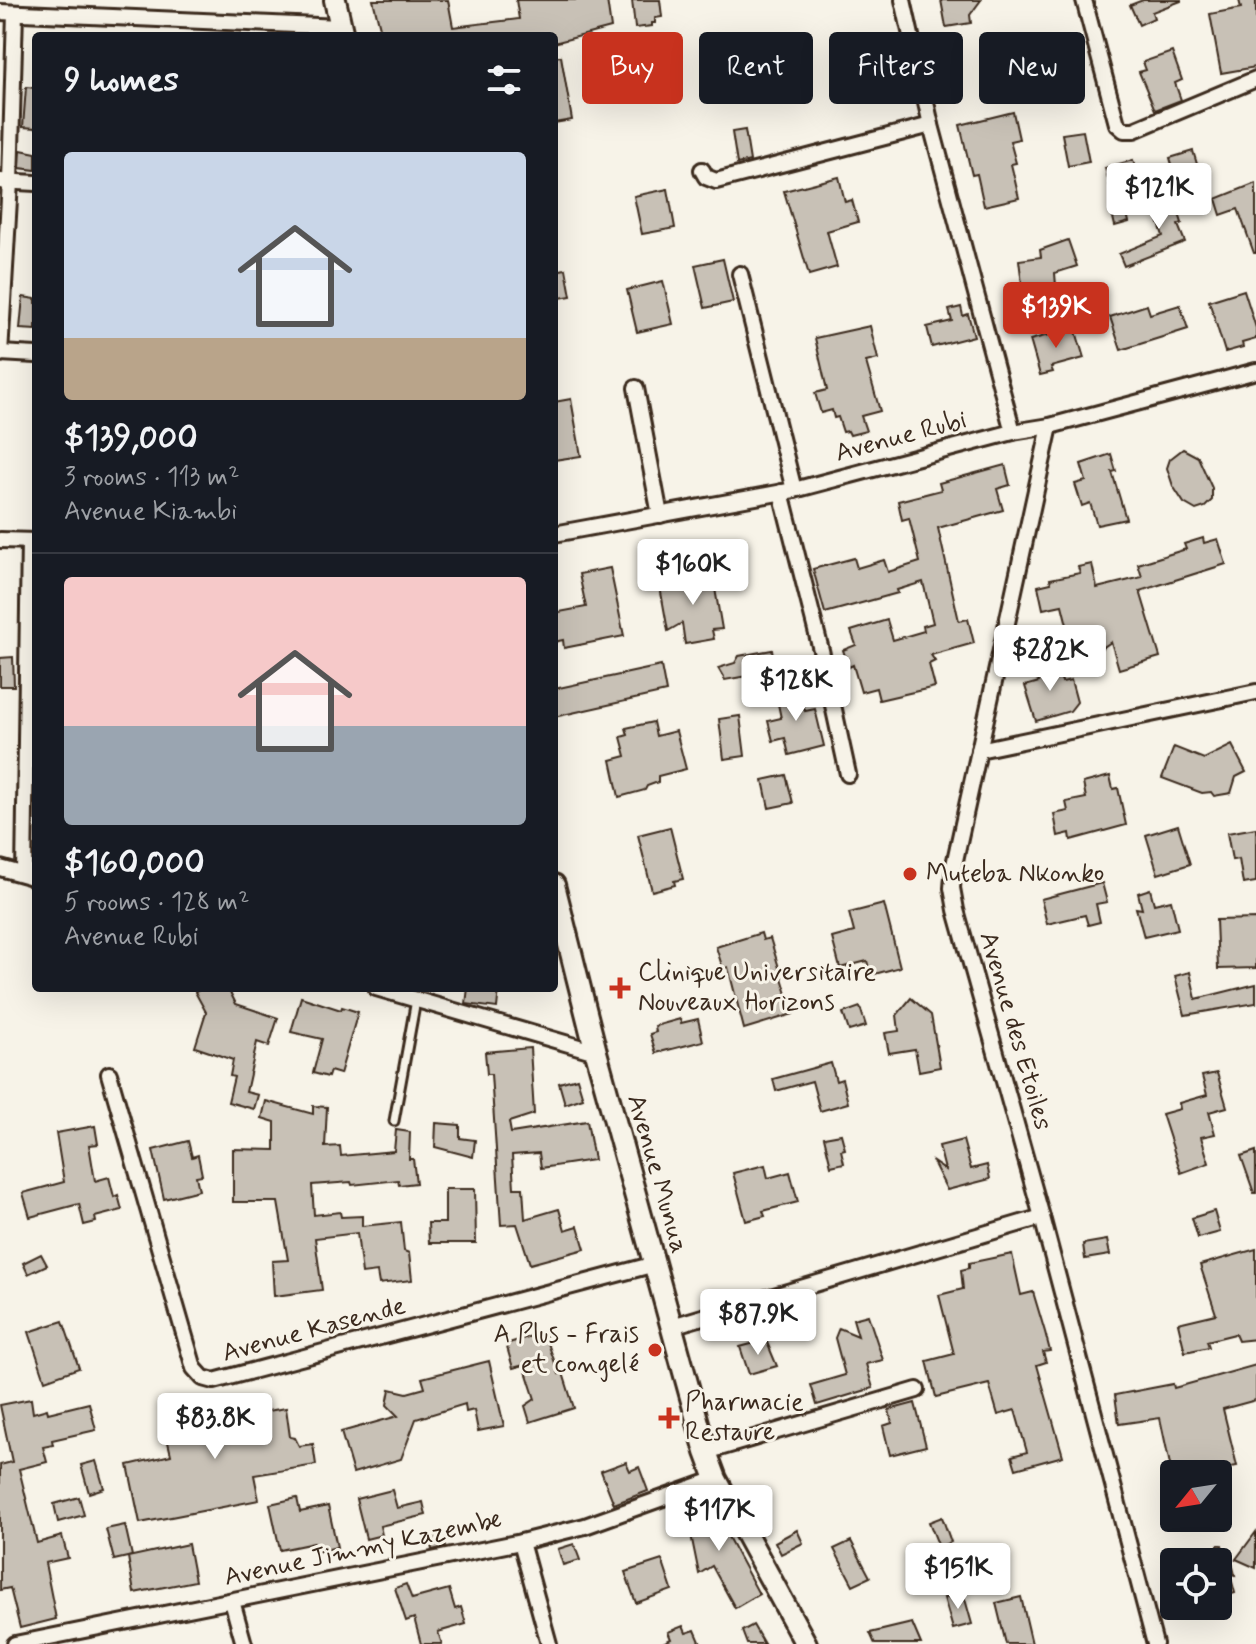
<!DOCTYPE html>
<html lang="en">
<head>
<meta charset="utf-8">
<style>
	:root { --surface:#171b24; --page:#20242c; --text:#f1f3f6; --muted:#9ea1a6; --line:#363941; --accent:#c8321e }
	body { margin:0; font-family:Mynerve,sans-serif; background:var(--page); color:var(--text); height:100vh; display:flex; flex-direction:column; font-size:30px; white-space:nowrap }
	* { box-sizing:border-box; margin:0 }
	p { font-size:26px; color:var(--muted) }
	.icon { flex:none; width:44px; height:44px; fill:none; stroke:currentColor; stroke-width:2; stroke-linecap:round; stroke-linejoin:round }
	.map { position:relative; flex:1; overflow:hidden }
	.drawer { position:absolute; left:32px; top:32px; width:526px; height:960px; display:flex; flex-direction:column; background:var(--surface); border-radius:8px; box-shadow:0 8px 32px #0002 }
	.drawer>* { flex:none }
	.top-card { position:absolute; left:582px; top:32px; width:554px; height:72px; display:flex; gap:16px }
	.needle { width:52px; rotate:240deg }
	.tools { position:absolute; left:1160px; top:1460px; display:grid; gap:16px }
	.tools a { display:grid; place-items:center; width:72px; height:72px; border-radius:8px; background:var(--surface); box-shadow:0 8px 32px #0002; font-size:40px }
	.price { position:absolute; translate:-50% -68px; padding:0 18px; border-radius:8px; background:#fff; color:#222; font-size:26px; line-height:52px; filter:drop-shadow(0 2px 4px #0008) }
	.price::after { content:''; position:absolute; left:50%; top:48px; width:24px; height:18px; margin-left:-12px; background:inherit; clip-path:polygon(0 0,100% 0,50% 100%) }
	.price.on { background:var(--accent); color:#fff }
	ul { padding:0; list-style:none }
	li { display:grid; align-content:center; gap:16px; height:424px; padding:0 32px }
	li+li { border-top:2px solid var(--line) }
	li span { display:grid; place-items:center; height:248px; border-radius:8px; color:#555 }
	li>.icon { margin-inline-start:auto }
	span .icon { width:144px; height:144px; fill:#fffc; stroke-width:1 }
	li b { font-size:34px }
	h2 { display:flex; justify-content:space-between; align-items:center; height:96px; padding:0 32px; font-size:34px }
	.tag { padding:0 28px; border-radius:8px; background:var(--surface); box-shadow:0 8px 32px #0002; font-size:28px; line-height:72px }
	.tag.on { background:var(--accent); color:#fff }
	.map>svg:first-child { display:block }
	.building { fill:#c8c1b6; stroke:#3b2a1e; stroke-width:2 }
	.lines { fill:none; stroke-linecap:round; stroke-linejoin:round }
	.service-casing { stroke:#3b2a1e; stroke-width:13 }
	.minor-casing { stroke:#3b2a1e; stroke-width:20 }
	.secondary-casing { stroke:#3b2a1e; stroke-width:26 }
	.service { stroke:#f7f3e8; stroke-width:7 }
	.minor { stroke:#f7f3e8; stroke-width:14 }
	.secondary { stroke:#f7f3e8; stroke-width:20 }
	.poi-dot { fill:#c8321e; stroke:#f7f3e8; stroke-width:3 }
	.labels { text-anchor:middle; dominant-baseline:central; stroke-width:6; stroke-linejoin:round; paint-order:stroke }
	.street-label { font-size:26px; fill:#3b2a1e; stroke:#f7f3e8 }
	.poi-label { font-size:26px; fill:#3b2a1e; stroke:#f7f3e8; text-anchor:start }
</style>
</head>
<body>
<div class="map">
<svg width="1256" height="1644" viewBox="0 0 1256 1644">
	<rect width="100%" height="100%" fill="#f7f3e8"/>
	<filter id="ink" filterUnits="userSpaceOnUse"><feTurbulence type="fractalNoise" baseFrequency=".0125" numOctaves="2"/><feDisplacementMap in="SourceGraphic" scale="16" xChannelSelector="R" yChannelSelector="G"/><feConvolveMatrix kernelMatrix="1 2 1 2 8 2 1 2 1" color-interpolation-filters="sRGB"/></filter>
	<g filter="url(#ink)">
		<g class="building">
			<polygon points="373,0 448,0 453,27 519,19 516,0 607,0 611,28 554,43 554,36 382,36"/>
			<polygon points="632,0 660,0 662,17 655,18 655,23 652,23 652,26 635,28"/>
			<polygon points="941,0 981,0 970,15 971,23 946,27"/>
			<polygon points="1143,0 1181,0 1181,1 1152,12 1154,18 1139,25 1130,5"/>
			<polygon points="1239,0 1256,0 1256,67 1221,73 1210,14 1241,8"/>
			<polygon points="1172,52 1182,80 1175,83 1181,100 1155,110 1139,72 1146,70 1143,62"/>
			<polygon points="561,56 572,120 554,123 554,57"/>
			<polygon points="26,87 36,88 36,128 23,127"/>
			<polygon points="1013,112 1019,139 1010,141 1016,163 1011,164 1019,198 984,206 977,174 972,175 960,125"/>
			<polygon points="745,130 750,161 737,164 732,132"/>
			<polygon points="1083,131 1089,162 1068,166 1062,134"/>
			<polygon points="21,150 36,153 36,170 20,168"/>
			<polygon points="1193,151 1204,187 1180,194 1170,158"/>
			<polygon points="1133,160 1142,190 1113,198 1105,168"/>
			<polygon points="839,177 845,202 852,200 858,222 827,231 837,267 809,275 784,191"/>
			<polygon points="1256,183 1256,253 1254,253 1238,209 1221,215 1216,199"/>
			<polygon points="668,189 675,228 642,234 634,196"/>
			<polygon points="1172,192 1182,223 1178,225 1185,242 1124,266 1119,254 1163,236 1151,199"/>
			<polygon points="1125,205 1129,222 1115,226 1111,209"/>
			<polygon points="1068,240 1077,266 1055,273 1056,286 1041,288 1041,295 1018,298 1016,285 1022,284 1019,260 1041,257 1040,250"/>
			<polygon points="723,259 733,302 705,308 695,265"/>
			<polygon points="566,269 571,296 554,299 554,271"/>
			<polygon points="663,281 673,324 637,332 627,290"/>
			<polygon points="1244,290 1256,328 1256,339 1242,343 1243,347 1225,352 1209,301"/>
			<polygon points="23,297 36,299 36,330 20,329"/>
			<polygon points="1147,305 1150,314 1180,305 1188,329 1121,350 1110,317"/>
			<polygon points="961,307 963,316 968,314 974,336 932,347 927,327 952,321 949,310"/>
			<polygon points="870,326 878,359 866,362 880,411 861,416 866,431 850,435 848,431 843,432 838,417 834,418 832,410 821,413 815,393 827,390 815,338"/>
			<polygon points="1075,328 1084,358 1051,367 1053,372 1040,375 1030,340"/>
			<polygon points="571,399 581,456 554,460 554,402"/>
			<polygon points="1183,449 1198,457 1212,488 1212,500 1205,507 1196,510 1184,503 1173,486 1167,468 1170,459"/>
			<polygon points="1111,454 1116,471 1112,472 1126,519 1097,525 1090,503 1082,506 1075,484 1086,481 1081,464"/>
			<polygon points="1005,465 1010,485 997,489 1003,510 938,528 959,621 968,619 974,643 931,655 935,661 929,664 935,687 879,700 876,688 861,692 853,665 849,667 843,650 856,645 851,631 887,620 893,640 924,631 923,626 933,623 923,582 897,590 898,593 825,613 813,569 854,558 857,568 884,560 888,572 920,562 909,518 902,520 898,501 941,490 939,483"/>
			<polygon points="1203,538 1204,543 1218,539 1226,564 1140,591 1160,657 1119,669 1111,642 1102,648 1100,639 1080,644 1078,635 1070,637 1062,605 1043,609 1038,586 1051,583 1050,579 1080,573 1078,567 1092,564 1097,588 1142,577 1138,564 1186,549 1184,544"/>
			<polygon points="610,568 624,636 564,648 563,640 554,642 554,613 586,607 579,574"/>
			<polygon points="712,571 722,629 712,630 714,639 685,644 682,623 668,631 660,587 677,584 676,577"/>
			<polygon points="772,650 775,671 725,680 718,668 735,663 739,656"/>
			<polygon points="13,657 14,686 0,686 0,658"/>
			<polygon points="1055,660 1062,682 1071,680 1077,702 1070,711 1036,721 1025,686 1039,682 1034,666"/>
			<polygon points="661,666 666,692 554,717 554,689"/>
			<polygon points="794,685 796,693 800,693 805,711 815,709 824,746 789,755 785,738 773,741 768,721 781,718 775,690"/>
			<polygon points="740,716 745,756 724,759 719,719"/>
			<polygon points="653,722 656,736 676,731 686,769 658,776 658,782 647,786 645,790 619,797 611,760 626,756 621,737 628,735 626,728"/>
			<polygon points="1232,745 1246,772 1236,777 1231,793 1214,796 1211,792 1202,793 1162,778 1174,747 1204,759"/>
			<polygon points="786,775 793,803 769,808 763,780"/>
			<polygon points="1110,776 1113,789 1118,788 1126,825 1071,840 1070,833 1058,836 1054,814 1068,811 1066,802 1086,798 1083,783"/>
			<polygon points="1178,825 1190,864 1158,874 1146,835"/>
			<polygon points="670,827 683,879 674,881 675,885 652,891 638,835"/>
			<polygon points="1256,828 1256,882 1243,884 1239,859 1232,860 1227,833"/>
			<polygon points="1102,883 1107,902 1096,904 1100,922 1088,925 1085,915 1047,924 1041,899"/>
			<polygon points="1150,889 1154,904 1171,900 1178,929 1144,937 1136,908 1142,909 1138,893"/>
			<polygon points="884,904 900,967 871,975 867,961 840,968 832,938 854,932 849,913"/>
			<polygon points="1256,919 1256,968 1218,969 1216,920"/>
			<polygon points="761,933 763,940 770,938 793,1014 744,1029 728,967 723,969 716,947"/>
			<polygon points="1190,972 1196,999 1256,984 1256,1003 1185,1015 1175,976"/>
			<polygon points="203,988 228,988 236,1004 278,1018 269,1046 257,1042 246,1092 258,1095 254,1109 228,1102 234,1077 230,1076 233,1060 195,1047 206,1012 195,992"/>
			<polygon points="468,988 499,988 497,1008 466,1004"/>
			<polygon points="301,997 341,1010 342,1007 358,1012 340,1074 330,1071 328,1077 313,1073 322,1039 291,1032"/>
			<polygon points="911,998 931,1015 940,1067 919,1071 915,1049 889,1053 885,1033 899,1031 897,1015"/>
			<polygon points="860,1007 866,1026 849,1031 843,1013"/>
			<polygon points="680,1019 681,1023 698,1019 703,1041 656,1053 650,1034 656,1032 655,1026"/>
			<polygon points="530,1048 534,1114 509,1122 511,1133 587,1121 594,1160 541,1168 539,1153 512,1155 514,1188 523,1188 525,1219 559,1209 565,1230 578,1226 585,1249 530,1264 517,1224 501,1225 491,1074 487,1074 485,1052"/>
			<polygon points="831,1063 836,1081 842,1079 848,1103 820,1111 812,1081 776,1091 773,1079"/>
			<polygon points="1217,1073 1227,1107 1209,1112 1215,1134 1201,1137 1209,1163 1181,1173 1162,1114 1180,1109 1179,1103 1207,1095 1202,1076"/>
			<polygon points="577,1078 583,1098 565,1104 559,1083"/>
			<polygon points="266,1101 313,1114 313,1106 327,1107 325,1147 340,1146 341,1156 394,1151 396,1130 410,1132 409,1159 413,1159 416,1183 399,1185 398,1180 352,1185 351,1182 312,1185 314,1215 340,1212 341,1217 362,1216 362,1226 401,1222 404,1251 409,1253 412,1280 379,1284 377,1272 362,1274 357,1233 315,1238 322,1290 274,1296 272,1261 288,1260 278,1202 233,1202 233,1149 275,1150 275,1122 262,1118"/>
			<polygon points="436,1123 460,1125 460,1138 475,1140 473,1157 435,1147"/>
			<polygon points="95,1126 98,1144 89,1145 95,1181 109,1177 114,1197 118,1195 122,1210 95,1217 96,1222 84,1225 79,1204 30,1217 23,1193 64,1182 56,1133"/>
			<polygon points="841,1134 845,1149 841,1150 844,1163 831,1166 824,1137"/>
			<polygon points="963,1140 971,1169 987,1165 990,1179 947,1190 933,1162 945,1170 939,1146"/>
			<polygon points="188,1141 192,1157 198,1155 202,1175 196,1176 199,1190 164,1199 153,1150"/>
			<polygon points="1256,1151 1256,1193 1254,1193 1241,1156"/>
			<polygon points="765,1165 768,1178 790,1172 798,1202 763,1211 765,1216 746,1221 733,1173"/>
			<polygon points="445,1189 475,1189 476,1243 429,1243 428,1223 445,1223"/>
			<polygon points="1214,1211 1220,1232 1198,1238 1192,1218"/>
			<polygon points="1107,1240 1110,1255 1085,1259 1083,1244"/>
			<polygon points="1256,1249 1256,1339 1238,1341 1235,1334 1207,1341 1209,1347 1185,1352 1178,1323 1216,1314 1200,1265"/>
			<polygon points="41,1254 47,1265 28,1274 23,1263"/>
			<polygon points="1012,1254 1021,1295 1033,1292 1045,1332 1050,1351 1043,1352 1046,1362 1037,1365 1063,1456 1016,1469 1012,1456 1027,1452 1015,1410 998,1415 989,1384 936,1397 927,1361 954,1354 939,1295 963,1289 961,1270 969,1268 969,1263"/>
			<polygon points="868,1315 883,1360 866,1364 873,1388 817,1405 811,1385 845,1375 835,1338 839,1328 858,1336 853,1319"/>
			<polygon points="63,1321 79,1368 45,1380 29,1332"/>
			<polygon points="544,1332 559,1374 563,1373 574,1408 530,1422 525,1406 535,1399 524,1365 513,1368 506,1344"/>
			<polygon points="766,1340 777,1366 749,1374 740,1347"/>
			<polygon points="489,1361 504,1426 478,1431 474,1410 466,1412 465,1404 416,1419 401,1459 353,1473 341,1432 398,1416 387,1405 390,1389 407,1393 425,1388 422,1378"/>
			<polygon points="1256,1365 1256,1400 1223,1409 1237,1466 1192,1474 1172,1474 1160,1418 1119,1424 1115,1395 1173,1384 1174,1388"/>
			<polygon points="31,1399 33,1413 47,1409 48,1413 89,1403 96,1430 52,1440 53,1445 43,1447 47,1462 19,1469 37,1543 62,1536 68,1558 45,1563 56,1619 20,1628 10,1588 0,1590 0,1465 12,1462 0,1405"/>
			<polygon points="915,1403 926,1446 890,1455 883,1426 892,1423 889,1410"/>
			<polygon points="241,1404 243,1415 286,1408 290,1437 295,1438 299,1446 313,1444 316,1465 254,1475 259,1500 140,1523 128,1465 171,1455 162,1416 193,1408 194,1413"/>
			<polygon points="96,1461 104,1488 89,1493 81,1465"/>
			<polygon points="626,1462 630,1471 639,1467 648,1491 614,1504 601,1471"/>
			<polygon points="392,1490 397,1508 423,1502 426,1515 380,1526 382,1535 366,1539 356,1499"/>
			<polygon points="79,1497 84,1515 58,1522 54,1504"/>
			<polygon points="297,1498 300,1512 328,1506 337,1547 316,1552 314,1543 280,1550 270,1504"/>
			<polygon points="707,1498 759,1594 735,1608 712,1566 699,1574 686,1510"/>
			<polygon points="942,1517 951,1542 939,1547 929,1522"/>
			<polygon points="125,1525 132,1556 114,1560 106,1529"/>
			<polygon points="797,1530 803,1543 781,1554 775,1542"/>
			<polygon points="441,1532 445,1547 432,1550 429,1535"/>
			<polygon points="1256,1532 1256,1568 1236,1559"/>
			<polygon points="851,1541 870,1577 853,1585 834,1549"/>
			<polygon points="188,1544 195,1581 134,1593 128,1557"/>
			<polygon points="574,1544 580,1560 563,1565 558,1549"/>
			<polygon points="1218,1545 1222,1545 1224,1551 1229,1550 1235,1575 1230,1574 1235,1593 1218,1598 1218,1562 1181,1562 1181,1558 1218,1548"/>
			<polygon points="662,1560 672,1590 636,1603 625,1572"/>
			<polygon points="406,1584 412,1599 449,1589 455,1609 461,1607 466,1624 438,1632 442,1644 421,1644 414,1618 406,1621 395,1588"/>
			<polygon points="963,1592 972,1624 953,1629 944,1598"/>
			<polygon points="1021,1597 1032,1644 1006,1644 996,1603"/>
			<polygon points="912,1623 921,1644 875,1644 870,1633"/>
			<polygon points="753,1625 764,1644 747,1644 742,1631"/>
			<polygon points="683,1626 686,1633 695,1630 701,1644 661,1644 671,1639 668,1632"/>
		</g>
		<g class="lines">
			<g class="service-casing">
				<polyline id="service" points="394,1121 416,1000"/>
			</g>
			<g class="minor-casing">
				<g id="minor">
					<polyline points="903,0 931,125 1013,432"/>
					<polyline points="1084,0 1117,124 1124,130 1134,130 1256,79"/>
					<polyline points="0,12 340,27"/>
					<polyline points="702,170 706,177 716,181 931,125"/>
					<polyline points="0,181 36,183"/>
					<polyline points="740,274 794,490"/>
					<polyline points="0,353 36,355"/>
					<polyline points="0,354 10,182 15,13"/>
					<polyline points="636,388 660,515"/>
					<polyline points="1050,426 954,865 952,888 956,910 1042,1217 1155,1644"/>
					<polyline points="781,492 821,650 848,774"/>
					<polyline points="554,534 794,490 1013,432 1050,426 1256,371"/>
					<polyline points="0,540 36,541"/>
					<polyline points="979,750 1256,692"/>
					<polyline points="0,868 36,878"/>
					<polyline points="24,874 29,541"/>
					<polyline points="376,988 596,1052"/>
					<polyline points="109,1074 194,1368 203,1378 214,1381 655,1264"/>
					<polyline points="672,1326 1042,1217"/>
					<polyline points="706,1452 917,1390"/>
					<polyline points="521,1542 549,1644"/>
					<polyline points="232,1601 244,1644"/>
					<polyline points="15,1644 521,1542 585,1526 716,1479"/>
				</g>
			</g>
			<g class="secondary-casing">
				<g id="secondary">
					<polyline points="335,0 343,36"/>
					<polyline points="554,885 596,1052 706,1452 716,1479 806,1644"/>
				</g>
			</g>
			<use href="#service" class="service"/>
			<use href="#minor" class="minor"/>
			<use href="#secondary" class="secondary"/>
		</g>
	</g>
	<g class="poi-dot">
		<circle cx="910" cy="874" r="8"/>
		<path d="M616 976h8v8h8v8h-8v8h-8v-8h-8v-8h8z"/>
		<circle cx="655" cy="1350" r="8"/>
		<path d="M665 1406h8v8h8v8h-8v8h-8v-8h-8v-8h8z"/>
	</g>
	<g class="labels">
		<g class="street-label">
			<text transform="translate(901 437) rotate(-15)">Avenue Rubi</text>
			<text transform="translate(1015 1031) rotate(74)">Avenue des Etoiles</text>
			<text transform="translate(657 1174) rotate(74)">Avenue Munua</text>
			<text transform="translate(314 1330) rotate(-15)">Avenue Kasende</text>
			<text transform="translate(363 1549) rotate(-12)">Avenue Jimmy Kazembe</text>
		</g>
		<g class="poi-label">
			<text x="926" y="874">Muteba Nkonko</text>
			<text x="638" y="973">Clinique Universitaire<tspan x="638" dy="30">Nouveaux Horizons</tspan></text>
			<text x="639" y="1335" text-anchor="end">A Plus - Frais<tspan x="639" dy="30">et congelé</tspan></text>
			<text x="685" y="1403">Pharmacie<tspan x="685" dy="30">Restaure</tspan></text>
		</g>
	</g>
</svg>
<div class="tools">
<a><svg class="needle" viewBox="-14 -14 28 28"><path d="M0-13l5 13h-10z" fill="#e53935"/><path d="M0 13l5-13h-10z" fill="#9ea1a6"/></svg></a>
<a><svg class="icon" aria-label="locate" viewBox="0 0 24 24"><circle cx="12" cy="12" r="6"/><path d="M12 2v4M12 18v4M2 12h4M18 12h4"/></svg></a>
</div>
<b class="price" style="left:1159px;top:231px">$121K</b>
<b class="price on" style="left:1056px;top:350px">$139K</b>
<b class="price" style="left:693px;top:607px">$160K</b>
<b class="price" style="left:1050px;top:693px">$282K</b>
<b class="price" style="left:796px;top:723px">$128K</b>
<b class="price" style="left:758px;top:1357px">$87.9K</b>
<b class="price" style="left:215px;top:1461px">$83.8K</b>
<b class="price" style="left:719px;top:1553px">$117K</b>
<b class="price" style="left:958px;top:1611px">$151K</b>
<div class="top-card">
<a class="tag on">Buy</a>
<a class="tag">Rent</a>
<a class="tag">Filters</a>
<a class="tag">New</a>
</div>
<section class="drawer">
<h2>9 homes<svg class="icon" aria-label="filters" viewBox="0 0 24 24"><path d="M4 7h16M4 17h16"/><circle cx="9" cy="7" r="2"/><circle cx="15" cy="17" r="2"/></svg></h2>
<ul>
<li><span style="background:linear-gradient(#c9d6e8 75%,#b9a48a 0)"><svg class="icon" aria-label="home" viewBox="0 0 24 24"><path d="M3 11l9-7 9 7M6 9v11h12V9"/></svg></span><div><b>$139,000</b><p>3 rooms · 113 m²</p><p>Avenue Kiambi</p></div></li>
<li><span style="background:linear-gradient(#f6c9c9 60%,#9aa5b1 0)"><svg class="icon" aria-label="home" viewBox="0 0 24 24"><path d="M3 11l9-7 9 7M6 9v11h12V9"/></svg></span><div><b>$160,000</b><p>5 rooms · 128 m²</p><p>Avenue Rubi</p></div></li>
</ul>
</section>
</div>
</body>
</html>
